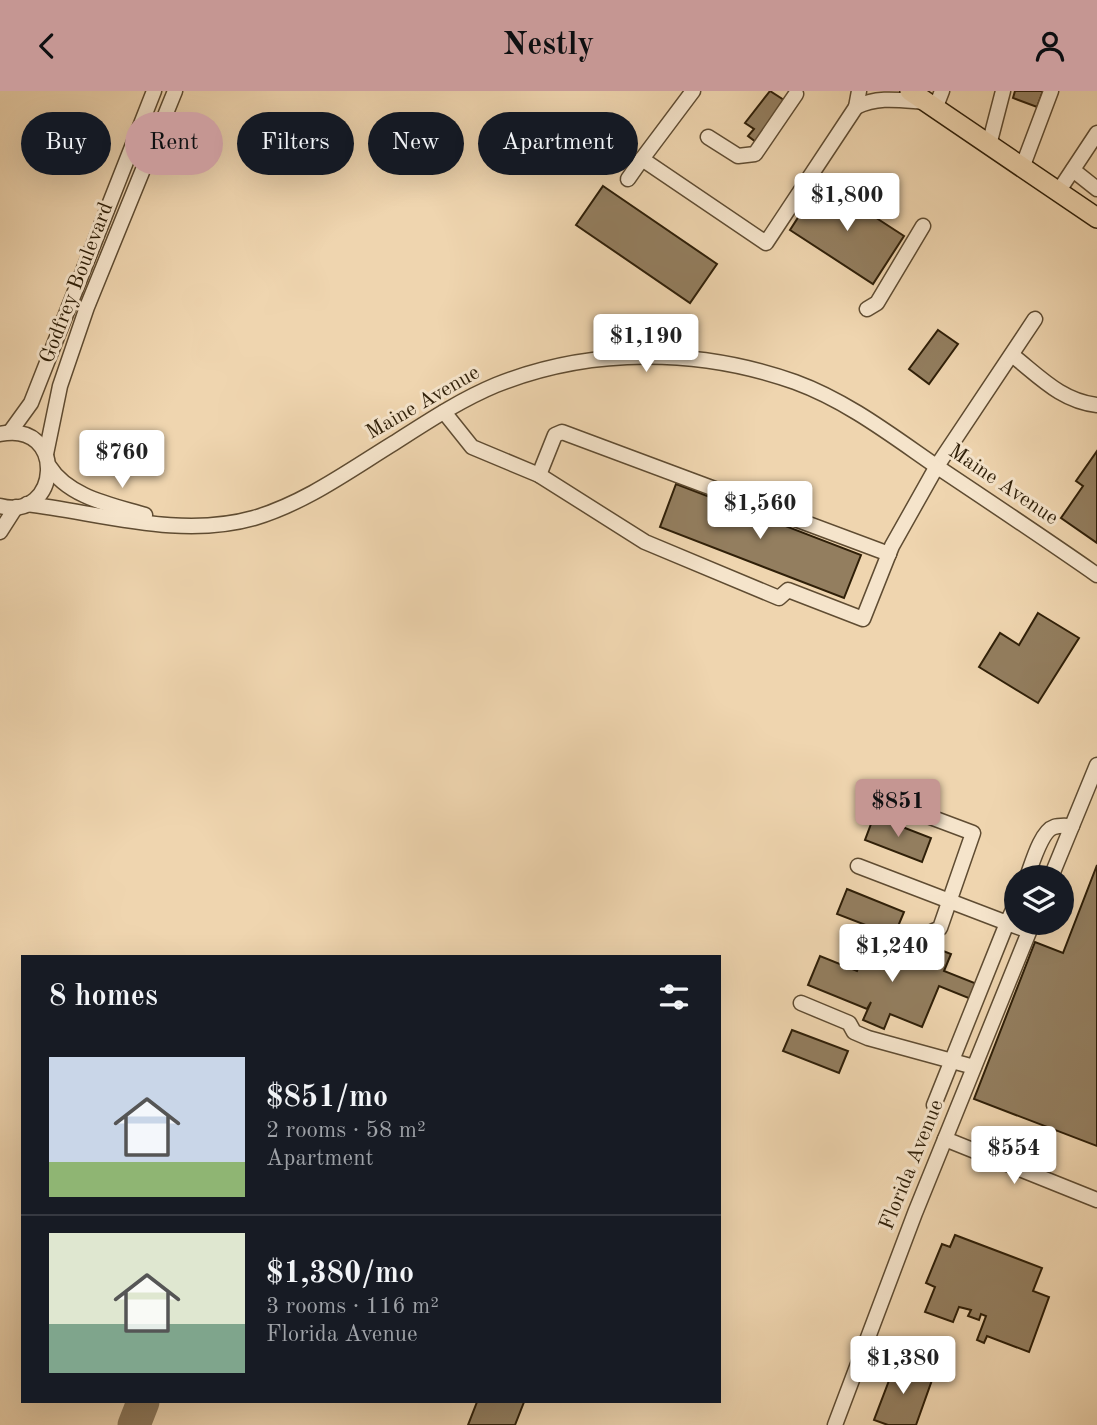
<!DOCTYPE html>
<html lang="en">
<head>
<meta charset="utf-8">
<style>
	:root { --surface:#171b24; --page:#242831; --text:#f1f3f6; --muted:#9ea1a6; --line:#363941; --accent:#c59692 }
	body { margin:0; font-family:"Old Standard TT",serif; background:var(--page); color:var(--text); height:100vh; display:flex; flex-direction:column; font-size:26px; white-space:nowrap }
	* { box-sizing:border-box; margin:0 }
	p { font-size:23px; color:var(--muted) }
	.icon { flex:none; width:38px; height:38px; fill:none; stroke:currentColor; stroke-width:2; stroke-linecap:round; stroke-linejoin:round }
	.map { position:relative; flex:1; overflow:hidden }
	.panel { position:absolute; left:21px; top:864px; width:700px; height:448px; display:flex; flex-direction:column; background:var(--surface); border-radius:0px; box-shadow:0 7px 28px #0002 }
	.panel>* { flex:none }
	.guide { position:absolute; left:21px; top:21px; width:700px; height:63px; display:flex; gap:14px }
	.fabs { position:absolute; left:1004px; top:774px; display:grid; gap:14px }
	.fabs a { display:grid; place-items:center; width:70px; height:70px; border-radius:50%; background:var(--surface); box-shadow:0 7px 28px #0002; font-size:35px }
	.price { position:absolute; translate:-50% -60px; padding:0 16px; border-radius:7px; background:#fff; color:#222; font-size:23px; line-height:46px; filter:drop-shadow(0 2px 4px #0008) }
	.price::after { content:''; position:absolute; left:50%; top:42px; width:21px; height:16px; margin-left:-10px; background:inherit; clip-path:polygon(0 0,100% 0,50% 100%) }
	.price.active { background:var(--accent); color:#111 }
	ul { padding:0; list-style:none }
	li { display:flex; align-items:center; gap:21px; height:175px; padding:0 28px }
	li+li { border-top:2px solid var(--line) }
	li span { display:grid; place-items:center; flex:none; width:196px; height:140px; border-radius:0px; color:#555 }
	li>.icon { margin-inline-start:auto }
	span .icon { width:84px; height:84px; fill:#fffc; stroke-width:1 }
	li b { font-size:30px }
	h2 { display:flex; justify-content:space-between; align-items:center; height:84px; padding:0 28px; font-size:30px }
	.chip { padding:0 24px; border-radius:32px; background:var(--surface); box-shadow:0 7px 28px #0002; font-size:24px; line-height:63px }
	.chip.active { background:var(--accent); color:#111 }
	header { display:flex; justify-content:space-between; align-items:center; height:91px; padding:0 28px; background:var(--accent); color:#111; font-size:32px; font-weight:600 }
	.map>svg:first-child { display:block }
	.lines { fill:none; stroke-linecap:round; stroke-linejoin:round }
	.taxiway { stroke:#8f7a5c; stroke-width:33 }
	.building { fill:#937e5f; stroke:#2f1f08; stroke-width:2 }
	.minor-casing { stroke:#5f4c32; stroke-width:17 }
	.major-casing { stroke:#2f1f08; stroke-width:22 }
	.minor { stroke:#f5e4cb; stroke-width:14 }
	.major { stroke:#efd5af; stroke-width:19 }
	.labels { text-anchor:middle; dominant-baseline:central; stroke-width:6; stroke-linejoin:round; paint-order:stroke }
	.street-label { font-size:21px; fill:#2f1f08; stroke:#f5e4cb }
</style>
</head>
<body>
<header><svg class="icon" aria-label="back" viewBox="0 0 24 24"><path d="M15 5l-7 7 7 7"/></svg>Nestly<svg class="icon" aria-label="person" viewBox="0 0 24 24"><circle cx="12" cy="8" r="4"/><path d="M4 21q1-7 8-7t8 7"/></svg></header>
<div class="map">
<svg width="1097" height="1334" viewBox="0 0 1097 1334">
	<rect width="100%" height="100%" fill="#efd5af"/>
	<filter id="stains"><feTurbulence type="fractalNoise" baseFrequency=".00286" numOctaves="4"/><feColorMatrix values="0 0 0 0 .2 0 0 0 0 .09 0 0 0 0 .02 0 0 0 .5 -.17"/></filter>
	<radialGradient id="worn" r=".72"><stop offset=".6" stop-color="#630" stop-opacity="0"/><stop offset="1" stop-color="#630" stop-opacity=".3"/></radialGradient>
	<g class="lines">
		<polyline class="taxiway" points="134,1334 143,1311"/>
	</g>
	<g class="building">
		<polygon points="770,0 787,11 756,51 748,45 754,38 745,32"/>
		<polygon points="1015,0 1043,0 1037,16 1013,7"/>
		<polygon points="821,91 904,145 873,193 790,139"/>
		<polygon points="603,95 717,173 690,212 576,134"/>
		<polygon points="938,239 958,253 929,293 909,278"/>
		<polygon points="1097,360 1097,452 1061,427 1083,395 1076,390"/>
		<polygon points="676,393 861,464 844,507 660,436"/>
		<polygon points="1038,522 1079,547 1038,612 979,576 1000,542 1019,554"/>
		<polygon points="874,725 931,747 922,771 865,749"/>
		<polygon points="1097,774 1097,1055 974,1008 1035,851 1063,862"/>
		<polygon points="847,798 904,821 894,845 837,823"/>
		<polygon points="923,852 951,863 944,880 977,893 971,908 939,895 922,936 890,923 884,938 863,929 871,911 867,918 808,894 820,865 857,880 865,859 892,870 896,860 917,868"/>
		<polygon points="792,939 848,960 839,982 783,960"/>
		<polygon points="955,1144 1042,1177 1033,1200 1049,1206 1029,1261 987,1245 984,1252 977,1249 986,1225 981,1223 979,1229 968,1225 971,1219 959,1216 953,1231 925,1221 935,1196 926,1192 942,1153 950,1156"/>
		<polygon points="898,1266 912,1271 908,1280 932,1289 916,1334 888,1334 874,1329"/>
		<polygon points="477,1311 524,1311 515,1334 468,1334"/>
	</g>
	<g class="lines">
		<g class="minor-casing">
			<g id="minor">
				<polyline points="693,0 642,68 766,152 856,16"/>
				<path d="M 859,0 L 856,16 C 878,5 899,9 924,11"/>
				<polyline points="935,18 942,0"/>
				<polyline points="708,46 738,65 755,63 796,3"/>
				<polyline points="989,54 1003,0"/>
				<polyline points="1022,77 1051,0"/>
				<polyline points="1073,79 1097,98"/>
				<polyline points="628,88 642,68"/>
				<polyline points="1058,101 1097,42"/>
				<polyline points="867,218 877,212 923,135"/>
				<path d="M 1012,264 C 1039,285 1061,310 1097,314"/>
				<polyline points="444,321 472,356 539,384 645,451 779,507 788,499 863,528 892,455 937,375 1035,228"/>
				<polyline points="10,341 31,312 154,0"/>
				<path d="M 0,343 C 67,329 61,431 0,415"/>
				<polyline points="46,363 60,295 87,216 175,0"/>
				<path d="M 49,375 C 68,406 112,414 145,424"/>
				<polyline points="539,384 555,344 562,341 889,463"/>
				<path d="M 27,413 C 101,422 180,448 254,427 C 305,412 350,379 394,352 C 427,331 460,309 496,294 C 591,256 699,257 795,291 C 847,310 891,344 936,375 C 990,411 1044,447 1097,484"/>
				<polyline points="0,441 16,416"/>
				<polyline points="858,775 1007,832 1017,810"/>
				<path d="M 1027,786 C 1032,773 1041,740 1054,736 C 1060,734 1066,735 1072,735"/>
				<polyline points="1051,786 1097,674"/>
				<polyline points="852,869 858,855 864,851 901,853 919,847 940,837 973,742 893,712"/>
				<polyline points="801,912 849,932 854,941 868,947 974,976"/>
				<polyline points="934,1014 1007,832 1029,840"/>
				<polyline points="945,1048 1097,1109"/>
				<polyline points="835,1334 915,1122 1033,831"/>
			</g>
		</g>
		<g class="major-casing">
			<polyline id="major" points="910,0 1097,127"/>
		</g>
		<use href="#minor" class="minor"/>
		<use href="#major" class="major"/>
	</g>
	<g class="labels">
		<g class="street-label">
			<text transform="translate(77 192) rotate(-69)">Godfrey Boulevard</text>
			<text transform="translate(423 312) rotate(-30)">Maine Avenue</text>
			<text transform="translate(1003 394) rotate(34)">Maine Avenue</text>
			<text transform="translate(912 1074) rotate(-68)">Florida Avenue</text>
		</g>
	</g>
	<rect width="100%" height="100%" filter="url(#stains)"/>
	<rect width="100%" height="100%" fill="url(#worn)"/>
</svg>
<div class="fabs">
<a><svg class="icon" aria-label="layers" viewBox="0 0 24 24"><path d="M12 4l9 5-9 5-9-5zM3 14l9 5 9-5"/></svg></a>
</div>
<b class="price" style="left:847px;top:142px">$1,800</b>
<b class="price" style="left:646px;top:283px">$1,190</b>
<b class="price" style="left:122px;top:399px">$760</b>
<b class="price" style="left:760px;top:450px">$1,560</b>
<b class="price active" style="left:898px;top:748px">$851</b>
<b class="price" style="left:892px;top:893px">$1,240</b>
<b class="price" style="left:1014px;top:1095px">$554</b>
<b class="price" style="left:903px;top:1305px">$1,380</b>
<div class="guide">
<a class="chip">Buy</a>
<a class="chip active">Rent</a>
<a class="chip">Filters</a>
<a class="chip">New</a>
<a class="chip">Apartment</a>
</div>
<section class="panel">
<h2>8 homes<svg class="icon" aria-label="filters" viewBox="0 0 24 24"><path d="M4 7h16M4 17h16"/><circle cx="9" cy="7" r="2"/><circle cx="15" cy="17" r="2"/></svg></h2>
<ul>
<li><span style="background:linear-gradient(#c9d6e8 75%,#8fb573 0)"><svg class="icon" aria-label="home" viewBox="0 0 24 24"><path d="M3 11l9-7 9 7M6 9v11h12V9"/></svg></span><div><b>$851/mo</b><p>2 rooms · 58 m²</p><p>Apartment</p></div></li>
<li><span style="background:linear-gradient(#dfe7d0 65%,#7fa58c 0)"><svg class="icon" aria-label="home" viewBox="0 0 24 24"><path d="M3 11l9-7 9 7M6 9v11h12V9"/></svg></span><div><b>$1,380/mo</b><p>3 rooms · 116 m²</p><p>Florida Avenue</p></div></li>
</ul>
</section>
</div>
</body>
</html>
